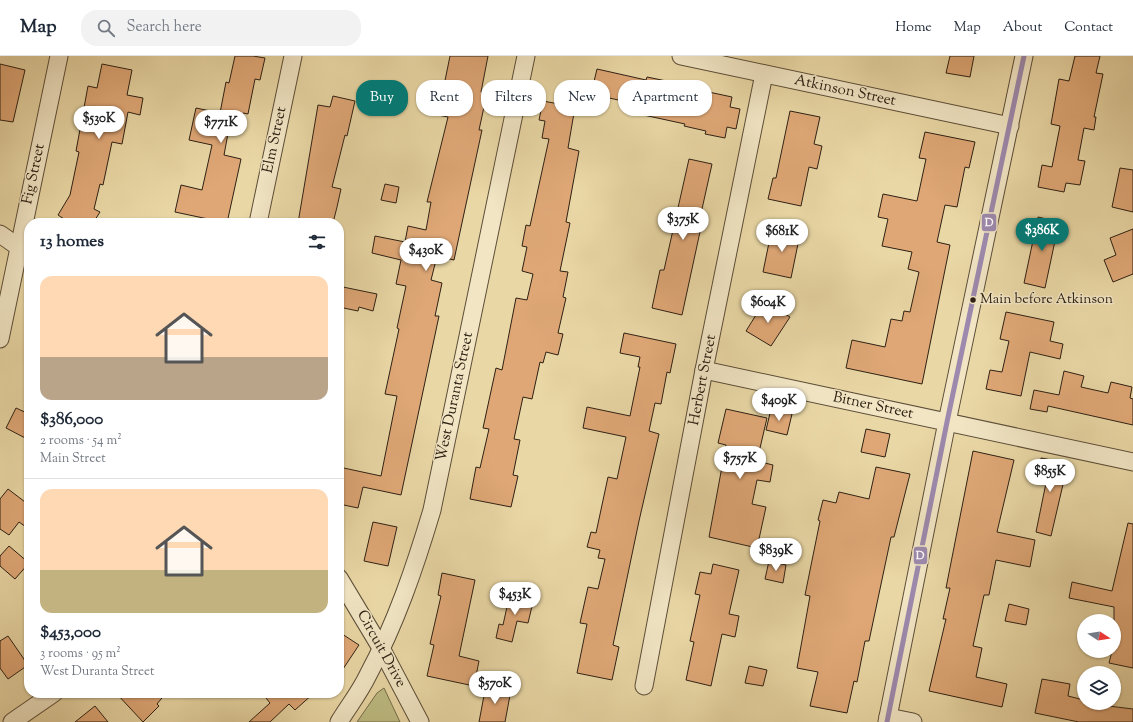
<!DOCTYPE html>
<html lang="en">
<head>
<meta charset="utf-8">
<style>
	:root { --surface:#fff; --page:#f2f2f3; --text:#1f2937; --muted:#747a83; --line:#e0e1e3; --accent:#0f766e }
	body { margin:0; font-family:"Sorts Mill Goudy",serif; background:var(--page); color:var(--text); height:100vh; display:flex; flex-direction:column; font-size:15px; white-space:nowrap }
	* { box-sizing:border-box; margin:0 }
	p { font-size:13px; color:var(--muted) }
	.icon { flex:none; width:22px; height:22px; fill:none; stroke:currentColor; stroke-width:2; stroke-linecap:round; stroke-linejoin:round }
	.map { position:relative; flex:1; overflow:hidden }
	.sheet { position:absolute; left:24px; top:162px; width:320px; height:480px; display:flex; flex-direction:column; background:var(--surface); border-radius:16px; box-shadow:0 1px 3px #0004 }
	.sheet>* { flex:none }
	.guide { position:absolute; left:356px; top:24px; width:380px; height:36px; display:flex; gap:8px }
	.needle { width:26px; rotate:102deg }
	.fabs { position:absolute; left:1077px; top:558px; display:grid; gap:8px }
	.fabs a { display:grid; place-items:center; width:44px; height:44px; border-radius:50%; background:var(--surface); box-shadow:0 1px 3px #0004; font-size:20px }
	.price { position:absolute; translate:-50% -34px; padding:0 9px; border-radius:14px; background:#fff; color:#222; font-size:13px; line-height:26px; filter:drop-shadow(0 1px 2px #0008) }
	.price::after { content:''; position:absolute; left:50%; top:24px; width:12px; height:9px; margin-left:-6px; background:inherit; clip-path:polygon(0 0,100% 0,50% 100%) }
	.price.on { background:var(--accent); color:#fff }
	ul { padding:0; list-style:none }
	li { display:grid; align-content:center; gap:8px; height:212px; padding:0 16px }
	li+li { border-top:1px solid var(--line) }
	li span { display:grid; place-items:center; height:124px; border-radius:12px; color:#555 }
	li>.icon { margin-inline-start:auto }
	span .icon { width:72px; height:72px; fill:#fffc; stroke-width:1 }
	li b { font-size:17px }
	h2 { display:flex; justify-content:space-between; align-items:center; height:48px; padding:0 16px; font-size:17px }
	.chip { padding:0 14px; border-radius:16px; background:var(--surface); box-shadow:0 1px 3px #0004; font-size:14px; line-height:36px }
	.chip.on { background:var(--accent); color:#fff }
	header { display:flex; align-items:center; gap:24px; box-sizing:border-box; height:56px; padding:0 20px; background:var(--surface); border-bottom:1px solid var(--line) }
	header strong { font-size:19px }
	nav { display:flex; gap:22px; margin-inline-start:auto; font-size:14px }
	.search { width:280px; height:36px; background:var(--page); display:flex; align-items:center; gap:10px; box-sizing:border-box; padding:0 14px; border-radius:16px; color:var(--muted); font-size:15px }
	.map>svg:first-child { display:block }
	.green { fill:#bdbc82; stroke:#756e4b }
	.building { fill:#dfa776; stroke:#2d2114 }
	.lines { fill:none; stroke-linecap:round; stroke-linejoin:round }
	.minor-casing { stroke:#5c4e38; stroke-width:19 }
	.minor { stroke:#f1e5c4; stroke-width:17 }
	.bus-1-casing { stroke:#f1e5c4; stroke-width:8 }
	.bus-1 { stroke:#9c89ad; stroke-width:5 }
	.bus-dot { fill:#2d2114; stroke:#f1e5c4; stroke-width:1.5 }
	.labels { text-anchor:middle; dominant-baseline:central; stroke-width:3; stroke-linejoin:round; paint-order:stroke }
	.bus-label { font-size:14px; fill:#2d2114; stroke:#f1e5c4; text-anchor:start }
	.street-label { font-size:15px; fill:#2d2114; stroke:#f1e5c4 }
	.line-badge { stroke:#f1e5c4; stroke-width:1.5 }
	.badge-label { font-size:11px; text-anchor:middle; font-weight:bold; fill:#fff }
</style>
</head>
<body>
<header>
<strong>Map</strong>
<div class="search"><svg class="icon" aria-label="search" viewBox="0 0 24 24"><circle cx="10" cy="10" r="6"/><path d="M15 15l6 6"/></svg>Search here</div>
<nav><a>Home</a><a>Map</a><a>About</a><a>Contact</a></nav>
</header>
<div class="map">
<svg width="1133" height="666" viewBox="0 0 1133 666">
	<rect width="100%" height="100%" fill="#e9d7a5"/>
	<filter id="stains"><feTurbulence type="fractalNoise" baseFrequency=".005" numOctaves="4"/><feColorMatrix values="0 0 0 0 .2 0 0 0 0 .09 0 0 0 0 .02 0 0 0 .5 -.17"/></filter>
	<radialGradient id="worn" r=".72"><stop offset=".6" stop-color="#630" stop-opacity="0"/><stop offset="1" stop-color="#630" stop-opacity=".3"/></radialGradient>
	<polygon class="green" points="384,632 400,666 357,666 377,637"/>
	<g class="building">
		<polygon points="235,0 253,0 265,2 260,24 255,23 248,58 243,57 240,74 229,72 224,99 241,103 227,167 175,156 181,129 202,134 212,89 189,84 196,52 220,57 226,26 229,27"/>
		<polygon points="450,0 488,0 481,36 487,37 479,74 482,74 454,204 437,200 431,224 442,227 435,260 439,260 401,439 363,431 358,452 339,448 339,411 381,420 397,340 385,338 399,273 397,272 406,230 396,228 401,204 372,197 375,180 405,186 408,170 426,174 431,146 427,146 448,61 438,59"/>
		<polygon points="950,0 974,0 970,21 946,17"/>
		<polygon points="1075,0 1100,0 1096,17 1103,18 1094,61 1096,61 1094,74 1084,72 1078,104 1085,105 1080,129 1066,127 1064,136 1038,131 1042,109 1052,111 1060,70 1051,68 1059,23 1069,25"/>
		<polygon points="0,8 25,14 13,66 0,64"/>
		<polygon points="102,8 132,14 127,39 143,42 140,59 128,56 122,88 112,86 103,129 100,128 94,153 100,156 93,167 70,167 58,159 70,139 79,96 76,95 88,30 97,32"/>
		<polygon points="597,13 646,24 647,21 676,27 676,29 732,41 730,51 740,53 736,73 727,71 725,82 705,78 706,75 684,70 685,68 639,58 641,49 591,38"/>
		<polygon points="333,40 355,45 347,80 345,79 332,131 341,133 337,151 333,167 298,167 318,49 330,51"/>
		<polygon points="543,45 575,51 568,92 579,95 566,166 570,167 560,215 568,216 563,241 566,242 558,277 563,278 558,299 546,296 543,307 540,306 532,343 523,341 514,383 520,384 513,419 518,420 511,451 470,443 476,411 480,412 489,373 483,372 496,312 502,314 516,242 527,244 533,218 522,215 527,191 522,190 526,169 530,170 549,83 542,82 545,65 539,64"/>
		<polygon points="790,55 820,61 814,88 822,90 817,113 809,111 801,150 768,143 773,122 776,122"/>
		<polygon points="925,76 975,86 969,112 965,111 957,151 945,149 937,186 950,189 922,328 846,312 852,284 885,291 891,263 902,265 904,255 910,256 919,216 908,213 912,196 882,190 888,163 878,161 883,138 917,145 926,103 919,102"/>
		<polygon points="689,103 712,108 700,162 703,162 682,259 652,252 660,214 664,214"/>
		<polygon points="1120,112 1133,114 1133,156 1112,151"/>
		<polygon points="385,128 399,131 396,147 381,144"/>
		<polygon points="1038,161 1059,166 1045,232 1024,227"/>
		<polygon points="772,172 800,178 791,222 763,216"/>
		<polygon points="1133,173 1133,218 1113,226 1104,204 1116,199 1110,182"/>
		<polygon points="343,231 377,238 373,255 359,251 358,255 339,251"/>
		<polygon points="764,246 790,261 771,290 746,275"/>
		<polygon points="1006,256 1054,266 1050,285 1063,288 1060,303 1030,296 1021,340 986,333 990,314 1002,316 1009,285 1000,283"/>
		<polygon points="624,277 676,288 670,317 667,316 661,348 655,347 649,375 659,378 639,465 613,589 619,591 612,624 577,617 587,568 580,567 588,531 598,533 605,503 598,502 600,494 587,491 591,476 596,477 608,421 617,423 626,381 583,372 587,351 630,360 640,311 638,311 640,301 620,297"/>
		<polygon points="1064,315 1084,320 1081,331 1108,337 1111,326 1132,331 1130,342 1133,343 1133,369 1048,350 1047,356 1030,353 1034,334 1059,339"/>
		<polygon points="16,352 29,358 29,384 6,372"/>
		<polygon points="726,353 767,362 757,405 773,409 770,426 757,424 752,448 766,451 757,492 709,481 726,389 718,387"/>
		<polygon points="771,353 792,358 787,379 766,374"/>
		<polygon points="866,373 890,378 885,401 861,396"/>
		<polygon points="973,395 1014,404 997,476 1035,484 1030,511 996,504 989,539 984,539 973,590 982,592 976,621 1007,628 1002,651 929,635 946,563 943,563 950,532 946,532"/>
		<polygon points="1041,402 1068,407 1051,480 1036,476 1046,427 1036,425"/>
		<polygon points="876,411 910,418 894,481 891,481 869,585 865,585 857,626 854,625 847,657 810,650 818,616 797,612 810,540 805,539 820,465 818,464 823,444 836,447 839,436 869,443"/>
		<polygon points="8,433 29,449 29,473 19,466 9,479 0,473 0,443"/>
		<polygon points="373,466 397,471 388,510 364,505"/>
		<polygon points="1128,467 1133,468 1133,612 1109,607 1112,595 1114,595 1114,551 1069,542 1072,526 1112,535"/>
		<polygon points="9,490 29,507 15,523 0,510 0,500"/>
		<polygon points="769,505 786,509 783,527 765,523"/>
		<polygon points="713,508 739,514 729,558 739,560 735,581 722,578 711,630 686,624 694,586 690,585 700,539 695,538 700,516 711,518"/>
		<polygon points="442,517 475,524 459,600 479,605 474,630 427,620 434,589 430,588 441,540 438,539"/>
		<polygon points="510,537 534,542 528,567 517,565 512,586 496,582 499,568 503,569"/>
		<polygon points="1009,548 1029,553 1026,569 1005,565"/>
		<polygon points="339,576 359,589 339,619"/>
		<polygon points="8,580 28,609 8,623 0,612 0,585"/>
		<polygon points="749,610 767,614 763,630 745,627"/>
		<polygon points="1042,623 1070,628 1068,640 1084,644 1084,647 1133,653 1133,666 1079,666 1035,657"/>
		<polygon points="486,629 511,634 505,666 479,666"/>
		<polygon points="116,637 166,637 157,648 159,650 143,666"/>
		<polygon points="262,637 314,637 295,654 289,648 270,666 249,666 270,647"/>
		<polygon points="95,650 108,666 75,666"/>
	</g>
	<g class="lines">
		<g class="minor-casing">
			<g id="minor">
				<polyline points="681,0 1010,70"/>
				<polyline points="258,167 293,0"/>
				<polyline points="0,178 27,197"/>
				<polyline points="0,283 59,0"/>
				<polyline points="704,314 1133,406"/>
				<polyline points="339,522 381,592 420,666"/>
				<polyline points="644,630 704,314 764,18"/>
				<polyline points="888,661 913,666"/>
				<polyline points="12,666 54,637"/>
				<path d="M 339,666 C 348,651 360,636 368,619 C 396,567 415,511 432,454 L 526,0"/>
				<polyline points="887,666 947,366 1024,0"/>
			</g>
		</g>
		<use href="#minor" class="minor"/>
		<g class="bus-1-casing">
			<polyline id="bus-1" points="887,666 947,366 1024,0"/>
		</g>
		<use href="#bus-1" class="bus-1"/>
	</g>
	<circle class="bus-dot" cx="973" cy="244" r="3.5"/>
	<g class="labels">
		<g class="bus-label">
			<text x="980" y="244">Main before Atkinson</text>
		</g>
		<g class="street-label">
			<text transform="translate(845 35) rotate(12)">Atkinson Street</text>
			<text transform="translate(275 84) rotate(-78)">Elm Street</text>
			<text transform="translate(34 118) rotate(-78)">Fig Street</text>
			<text transform="translate(703 324) rotate(-79)">Herbert Street</text>
			<text transform="translate(455 341) rotate(-78)">West Duranta Street</text>
			<text transform="translate(873 350) rotate(12)">Bitner Street</text>
			<text transform="translate(381 593) rotate(61)">Circuit Drive</text>
		</g>
	</g>
	<g class="line-badge">
		<rect x="981" y="157" width="16" height="19" rx="4" fill="#9c89ad"/>
		<rect x="913" y="490" width="15" height="19" rx="4" fill="#9c89ad"/>
	</g>
	<g class="badge-label">
		<text x="989" y="170">D</text>
		<text x="920" y="503">D</text>
	</g>
	<rect width="100%" height="100%" filter="url(#stains)"/>
	<rect width="100%" height="100%" fill="url(#worn)"/>
</svg>
<div class="fabs">
<a><svg class="needle" viewBox="-14 -14 28 28"><path d="M0-13l5 13h-10z" fill="#e53935"/><path d="M0 13l5-13h-10z" fill="#747a83"/></svg></a>
<a><svg class="icon" aria-label="layers" viewBox="0 0 24 24"><path d="M12 4l9 5-9 5-9-5zM3 14l9 5 9-5"/></svg></a>
</div>
<b class="price" style="left:99px;top:84px">$530K</b>
<b class="price" style="left:221px;top:88px">$771K</b>
<b class="price" style="left:683px;top:185px">$375K</b>
<b class="price on" style="left:1042px;top:196px">$386K</b>
<b class="price" style="left:782px;top:197px">$681K</b>
<b class="price" style="left:426px;top:216px">$430K</b>
<b class="price" style="left:768px;top:268px">$604K</b>
<b class="price" style="left:779px;top:366px">$409K</b>
<b class="price" style="left:740px;top:424px">$757K</b>
<b class="price" style="left:1050px;top:437px">$855K</b>
<b class="price" style="left:776px;top:516px">$839K</b>
<b class="price" style="left:515px;top:560px">$453K</b>
<b class="price" style="left:495px;top:649px">$570K</b>
<div class="guide">
<a class="chip on">Buy</a>
<a class="chip">Rent</a>
<a class="chip">Filters</a>
<a class="chip">New</a>
<a class="chip">Apartment</a>
</div>
<section class="sheet">
<h2>13 homes<svg class="icon" aria-label="filters" viewBox="0 0 24 24"><path d="M4 7h16M4 17h16"/><circle cx="9" cy="7" r="2"/><circle cx="15" cy="17" r="2"/></svg></h2>
<ul>
<li><span style="background:linear-gradient(#ffd9b3 65%,#b9a48a 0)"><svg class="icon" aria-label="home" viewBox="0 0 24 24"><path d="M3 11l9-7 9 7M6 9v11h12V9"/></svg></span><div><b>$386,000</b><p>2 rooms · 54 m²</p><p>Main Street</p></div></li>
<li><span style="background:linear-gradient(#ffd9b3 65%,#c2b280 0)"><svg class="icon" aria-label="home" viewBox="0 0 24 24"><path d="M3 11l9-7 9 7M6 9v11h12V9"/></svg></span><div><b>$453,000</b><p>3 rooms · 95 m²</p><p>West Duranta Street</p></div></li>
</ul>
</section>
</div>
</body>
</html>
